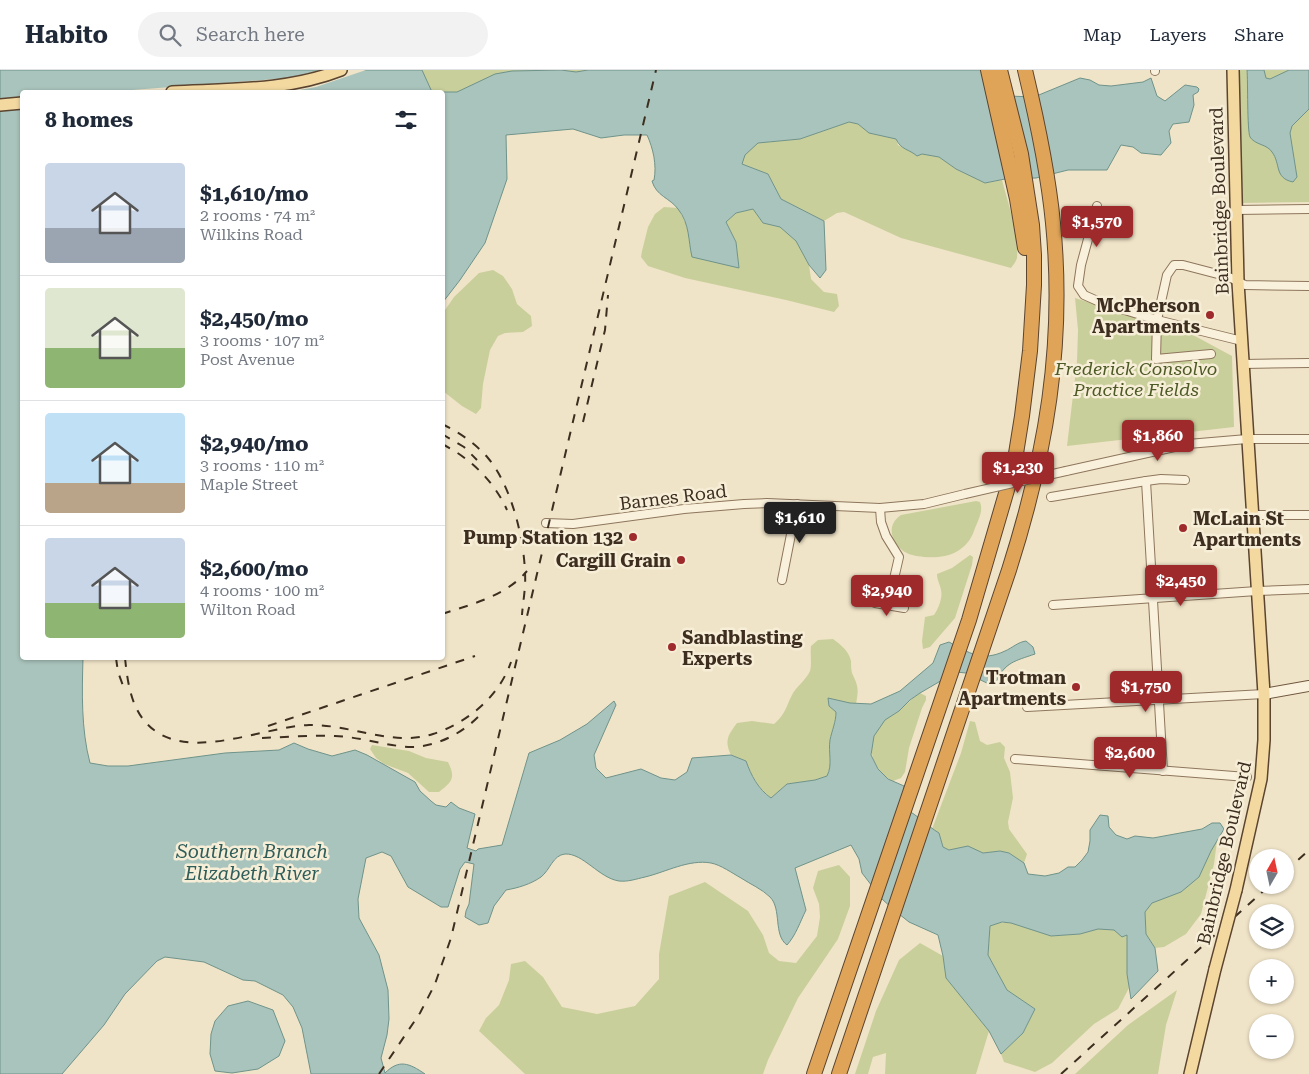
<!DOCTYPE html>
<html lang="en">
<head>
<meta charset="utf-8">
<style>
	:root { --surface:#fff; --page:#f2f2f3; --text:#1f2937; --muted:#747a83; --line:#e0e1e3; --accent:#9e2a2b }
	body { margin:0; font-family:"Roboto Serif",serif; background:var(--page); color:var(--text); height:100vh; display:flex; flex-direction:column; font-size:19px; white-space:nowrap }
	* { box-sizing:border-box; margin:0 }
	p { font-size:16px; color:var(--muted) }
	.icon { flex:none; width:28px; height:28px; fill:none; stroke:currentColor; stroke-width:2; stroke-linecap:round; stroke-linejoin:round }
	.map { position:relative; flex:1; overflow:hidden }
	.panel { position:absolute; left:20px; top:20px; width:425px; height:570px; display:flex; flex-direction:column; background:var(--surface); border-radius:5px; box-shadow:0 1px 4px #0004 }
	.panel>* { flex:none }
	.needle { width:32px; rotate:9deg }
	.controls { position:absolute; left:1249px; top:779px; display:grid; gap:10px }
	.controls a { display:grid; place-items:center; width:45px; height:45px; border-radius:50%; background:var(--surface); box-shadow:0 1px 4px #0004; font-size:25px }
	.price { position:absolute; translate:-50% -42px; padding:0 11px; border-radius:5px; background:var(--accent); color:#fff; font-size:16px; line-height:32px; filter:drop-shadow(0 1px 2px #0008) }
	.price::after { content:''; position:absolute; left:50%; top:30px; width:15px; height:11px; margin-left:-8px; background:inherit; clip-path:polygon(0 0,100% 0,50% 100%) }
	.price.on { background:#222; color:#fff }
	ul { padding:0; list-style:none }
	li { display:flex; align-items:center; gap:15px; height:125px; padding:0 25px }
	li+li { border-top:1px solid var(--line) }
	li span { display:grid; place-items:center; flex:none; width:140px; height:100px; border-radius:5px; color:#555 }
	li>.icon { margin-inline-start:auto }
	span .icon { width:60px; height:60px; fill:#fffc; stroke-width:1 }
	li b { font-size:21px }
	h2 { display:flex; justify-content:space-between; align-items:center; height:60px; padding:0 25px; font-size:21px }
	header { display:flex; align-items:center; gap:30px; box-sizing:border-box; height:70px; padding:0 25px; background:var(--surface); border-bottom:1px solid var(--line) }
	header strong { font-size:24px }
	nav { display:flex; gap:28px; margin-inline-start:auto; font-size:18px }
	.search { width:350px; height:45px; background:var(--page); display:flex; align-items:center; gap:12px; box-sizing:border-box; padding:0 18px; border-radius:28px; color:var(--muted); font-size:19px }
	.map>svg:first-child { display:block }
	.green { fill:#c9cf9b }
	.water { fill:#a9c4bc; stroke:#6f938a }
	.pier { fill:#f0e4c8 }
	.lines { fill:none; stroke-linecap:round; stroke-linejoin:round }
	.street-casing { stroke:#8d765c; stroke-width:10 }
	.secondary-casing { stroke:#6f573f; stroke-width:12 }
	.primary-casing { stroke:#5b4430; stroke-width:14 }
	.highway-casing { stroke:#5b4430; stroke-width:16 }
	.street { stroke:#faf1dc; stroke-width:8 }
	.secondary { stroke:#faf1dc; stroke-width:10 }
	.primary { stroke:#f3d9a0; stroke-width:11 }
	.highway { stroke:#e0a458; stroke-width:14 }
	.rail { stroke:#3d2e20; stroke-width:2; stroke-dasharray:9 9; stroke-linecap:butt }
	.street-bridge-casing { stroke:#8d765c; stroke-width:10; stroke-linecap:butt }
	.primary-bridge-casing { stroke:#5b4430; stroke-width:14; stroke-linecap:butt }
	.street-bridge { stroke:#faf1dc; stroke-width:8 }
	.primary-bridge { stroke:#f3d9a0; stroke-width:11 }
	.poi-dot { fill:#9e2a2b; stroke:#f7eed8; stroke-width:2 }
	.labels { text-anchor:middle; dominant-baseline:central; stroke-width:5; stroke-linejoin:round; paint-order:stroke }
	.street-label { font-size:18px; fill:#3d2e20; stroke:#f7eed8 }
	.poi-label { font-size:18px; font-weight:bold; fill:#3d2e20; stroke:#f7eed8; text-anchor:end }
	.park-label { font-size:18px; font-style:italic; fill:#4d5a26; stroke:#f7eed8 }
	.water-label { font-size:19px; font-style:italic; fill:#2f5d5a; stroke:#f7eed8 }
</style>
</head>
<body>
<header>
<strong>Habito</strong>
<div class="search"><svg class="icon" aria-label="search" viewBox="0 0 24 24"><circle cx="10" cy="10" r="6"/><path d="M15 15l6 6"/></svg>Search here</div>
<nav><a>Map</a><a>Layers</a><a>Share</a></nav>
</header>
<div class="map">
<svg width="1309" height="1004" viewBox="0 0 1309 1004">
	<rect width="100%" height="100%" fill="#f0e4c8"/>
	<g class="green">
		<polygon points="419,0 615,0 458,24 429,22"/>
		<polygon points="1239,0 1309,0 1309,132 1241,133"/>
		<path d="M 849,52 L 858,54 L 869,63 L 896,69 L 898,75 L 911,81 L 939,87 L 956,99 L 985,113 L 1002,110 C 1008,133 1019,164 1017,188 C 1016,192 1013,195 1011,198 L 901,168 L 844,142 L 837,143 L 824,151 L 781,129 L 768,104 L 742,94 L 744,85 L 758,73 L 800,69 Z"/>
		<polygon points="664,137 678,138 690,162 690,175 718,192 739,198 736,172 726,152 736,143 753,139 763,153 780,157 796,171 809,195 811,209 824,222 837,224 839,236 834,242 786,230 685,208 648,196 641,187 642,181 648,157 655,144"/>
		<polygon points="493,200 503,206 512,219 517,234 531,246 532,256 523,262 505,263 498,266 490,280 483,314 481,338 476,344 462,336 443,321 443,243 454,227 479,203"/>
		<polygon points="1075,228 1193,265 1232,286 1234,357 1067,376 1077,291 1078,260"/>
		<path d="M 976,431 L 980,432 C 984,442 977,452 974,461 C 966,483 945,489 924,487 C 916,486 908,485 902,480 C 890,470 887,454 901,445 Z"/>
		<path d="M 970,485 L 973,487 L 972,495 L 955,548 L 930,577 L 923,579 L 922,571 L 925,547 L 934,545 C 938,539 943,528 941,520 C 940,514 937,510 937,504 L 952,498 Z"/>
		<path d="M 833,569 C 841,575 849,581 851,591 C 851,595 851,599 852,603 C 858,616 859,618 856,634 L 828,629 L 829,636 L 836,642 C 836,652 832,660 830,670 C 828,683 833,694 827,706 L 815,710 L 787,714 L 771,728 C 759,719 751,705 746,691 L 731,685 C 724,671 728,665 737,653 L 752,651 L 774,654 C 786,644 786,636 793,623 C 798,615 806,610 810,601 C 812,594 810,584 811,576 L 818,570 Z"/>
		<path d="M 920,623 L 926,626 L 926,630 L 922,638 L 909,678 L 905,702 L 901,708 L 893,711 C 886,708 880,702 876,695 C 867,681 873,660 886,649 C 890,646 895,644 899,641 C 906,635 912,628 920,623 Z"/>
		<polygon points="970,651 975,652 980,671 987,675 1000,672 1005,677 1004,688 1010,702 1013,728 1008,752 1009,759 1027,784 1024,793 1011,784 1000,781 983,783 968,777 949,780 943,777 939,763 932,759 961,683"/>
		<path d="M 372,675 L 409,681 L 426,688 L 448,692 C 456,708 452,712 439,722 L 429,722 L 408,703 L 384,694 L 376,688 L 370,679 Z"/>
		<polygon points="1217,771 1214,794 1201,844 1186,864 1164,877 1155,878 1146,864 1145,842 1151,833 1181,822"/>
		<polygon points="839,795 850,807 850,836 838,869 798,928 768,990 763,1004 525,1004 479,961 486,948 499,935 509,910 511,894 525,891 543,907 562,937 597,944 635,936 659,909 659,884 669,826 705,812 748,841 763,865 769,883 779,891 796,893 817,866 820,847 819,834 813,818 818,801"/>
		<polygon points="998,853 1011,853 1051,866 1080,864 1098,859 1114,860 1127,863 1127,904 1129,918 1118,939 1094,954 1052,993 1035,1002 1004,992 1001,984 1023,963 1035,939 1007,920 988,885 990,856"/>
		<polygon points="920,873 943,886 946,908 989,961 976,1004 885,1004 886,983 873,987 868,1004 855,1004 876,941 899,890"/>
		<polygon points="1177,920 1166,955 1158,1004 1075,1004 1128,955"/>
	</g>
	<g class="water">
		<path d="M 0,0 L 422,0 L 432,22 L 457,22 L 495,4 L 512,1 L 561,0 L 576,2 L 588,0 L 990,0 L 1008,26 L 1034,27 L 1080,8 L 1090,10 L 1099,15 L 1111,16 L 1143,12 L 1151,8 L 1157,26 L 1165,31 L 1185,15 L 1197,17 L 1199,19 L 1198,22 L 1193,25 L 1194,35 L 1189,52 L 1173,54 L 1169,61 L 1171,73 L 1161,85 L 1141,83 L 1133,77 L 1121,75 L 1107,100 L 1068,100 L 1036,108 L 1005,109 L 985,113 L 956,99 L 939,87 L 922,84 L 917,86 C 909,79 901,80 896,69 L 869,63 L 858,54 L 849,52 L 800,69 L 758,73 L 745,85 L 742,94 L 768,104 L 781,129 L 824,151 L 826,200 L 820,208 L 809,195 L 796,171 L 780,157 L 763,153 L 753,139 L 736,143 L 726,152 L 736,172 L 739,198 L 692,187 C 688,170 690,154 678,139 C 670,128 656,126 652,111 L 654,110 C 657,95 653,78 647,65 L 624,65 L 601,68 L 573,59 L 506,65 L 507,109 L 485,173 L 460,210 L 443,232 L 442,22 L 22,22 L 22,588 L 83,588 C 82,622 81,659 90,693 L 108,696 L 128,696 L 225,683 L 279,680 L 294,673 L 308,679 L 332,686 L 355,680 L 367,685 L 415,712 L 420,721 L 431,731 L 436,735 L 446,737 L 451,732 L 459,738 L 475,744 L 467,778 L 476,781 L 478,779 L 502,775 L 529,683 L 560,670 L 587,654 L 614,631 L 616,635 L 594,685 L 596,698 L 606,708 L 641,699 L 661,708 L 675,710 L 687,702 L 692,688 L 731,685 L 746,691 C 751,705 758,719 771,728 L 787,714 L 815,710 L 827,706 C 833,694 828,683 830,670 C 832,660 836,652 836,642 L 829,636 L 828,628 L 850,633 L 871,634 L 900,621 L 933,593 L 940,575 L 949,572 C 969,583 982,592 1005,581 C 1012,578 1018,572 1026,571 L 1033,577 L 1035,584 C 1015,591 1005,592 996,612 L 989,614 L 966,603 L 956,602 L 920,623 L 910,630 L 899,641 L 885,650 L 874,666 L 871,685 L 878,699 L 888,709 L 904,716 L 905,739 C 918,745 927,756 939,763 L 943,777 L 949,780 L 968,776 L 983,783 L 1000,781 L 1009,783 L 1024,793 L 1028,804 L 1045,806 L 1059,803 L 1068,797 L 1075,797 L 1082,790 L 1088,782 L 1090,771 L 1090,760 L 1100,745 L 1108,746 L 1109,757 L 1116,765 L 1127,769 L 1135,766 L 1153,768 L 1202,759 L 1212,753 L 1220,753 L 1224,759 L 1211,781 L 1199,807 L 1181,822 L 1152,833 L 1145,842 L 1146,864 L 1155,878 L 1158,901 L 1131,929 L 1127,904 L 1127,865 L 1122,867 L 1114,860 L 1098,859 L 1080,864 L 1051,866 L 1011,853 L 1002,852 L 990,856 L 988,885 L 1007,920 L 1035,939 L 1023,963 L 1001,984 L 989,961 L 946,908 L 943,886 L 938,865 L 909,852 L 894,840 L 882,829 L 862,803 L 859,789 L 851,775 L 795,798 L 806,840 C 800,852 796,865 787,875 C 773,865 782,839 770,827 C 762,819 750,814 741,808 C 732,803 721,795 711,793 C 689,789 666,802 645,807 C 636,809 628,812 619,811 C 599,808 583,783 565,784 C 553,785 550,800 541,807 C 531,814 518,818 506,820 L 494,836 L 488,853 L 479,855 L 465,847 L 466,841 L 469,834 L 474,794 L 465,792 L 460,799 L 448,837 L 441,837 L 408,817 L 391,786 L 382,782 L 366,788 L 358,829 L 359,848 L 379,885 L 388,920 L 389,949 L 387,965 L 381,988 L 385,1003 C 399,989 409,993 425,1004 L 311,1004 L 302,958 L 293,937 L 283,925 L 255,911 L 243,910 L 204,892 L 165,887 L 157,891 L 125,924 L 104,955 L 62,1004 L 0,1004 Z"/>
		<path d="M 1247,0 L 1264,0 L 1266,8 L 1270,9 L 1289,0 L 1309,0 L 1309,39 L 1292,56 L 1290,63 L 1297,107 L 1293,112 C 1274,108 1281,94 1272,82 C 1267,74 1255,75 1250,67 C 1247,60 1248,11 1247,0 Z"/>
		<polygon points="248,931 273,940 285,971 279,986 258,999 232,1003 215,1001 210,984 211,964 215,951 228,936"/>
	</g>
	<polygon class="pier" points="321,0 366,0 316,17 289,22 106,22 263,10 295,7"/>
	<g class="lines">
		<g class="street-casing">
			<g id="street">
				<polyline points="1155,1 1155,0"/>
				<polyline points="1097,136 1081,195 1078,216 1084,225 1102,233 1157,250 1242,271"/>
				<polyline points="1236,140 1309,139"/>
				<polyline points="1211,284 1156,289 1157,250 1167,205 1174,195 1183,195 1229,207 1245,215 1309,216"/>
				<polyline points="1243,294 1309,293"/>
				<polyline points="1066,401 1188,374 1247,369 1309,369"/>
				<polyline points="1146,411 1163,701"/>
				<polyline points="1051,427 1146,411 1161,409 1185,410"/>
				<polyline points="880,438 881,452 886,466 899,487 888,535"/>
				<polyline points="1253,445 1309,445"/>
				<polyline points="546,453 573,454 684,439 744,434 767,433 880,438 924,434 965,424"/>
				<polyline points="782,510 797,434"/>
				<polyline points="875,533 904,538"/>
				<polyline points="1053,535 1257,521 1309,519"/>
				<polyline points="1027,637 1264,624"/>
				<polyline points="1015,689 1247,707"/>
			</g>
		</g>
		<g class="secondary-casing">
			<polyline id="secondary" points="1264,624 1309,616"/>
		</g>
		<g class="primary-casing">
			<g id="primary">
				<polyline points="1233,0 1238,212 1264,624 1264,670 1261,709 1236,820"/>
				<path d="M 172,22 C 228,19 288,21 341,0"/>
				<polyline points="0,35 22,33"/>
				<polyline points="1190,1004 1215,899"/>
			</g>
		</g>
		<g class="highway-casing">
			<g id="highway">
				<polyline points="988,0 1017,129 1025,178"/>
				<polyline points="814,1004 969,550 1014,396 1022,346 1030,281 1034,215 1034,185 1032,155 1021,84 1000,0"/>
				<path d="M 839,1004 L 1009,500 C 1046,384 1065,275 1053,153 C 1048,101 1037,50 1025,0"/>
			</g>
		</g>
		<use href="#street" class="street"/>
		<use href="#secondary" class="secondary"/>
		<use href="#primary" class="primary"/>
		<use href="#highway" class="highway"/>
		<g class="rail">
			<polyline points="583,352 605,260 608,225"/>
			<path d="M 442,354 C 460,363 475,373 488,388 C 511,415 524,468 525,503 C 526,517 523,531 522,545"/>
			<polyline points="442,364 464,377 477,390"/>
			<path d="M 442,374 C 470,388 494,411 507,440"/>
			<path d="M 442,544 C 472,534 506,526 527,501"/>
			<polyline points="116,588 118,602 125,621"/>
			<path d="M 125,588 C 128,616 132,648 160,664 C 201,687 264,657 309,655 C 350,654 393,677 433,664 C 467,653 499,627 511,592"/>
			<polyline points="268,656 475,586"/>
			<path d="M 262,668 C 286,667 311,665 335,666 C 360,667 383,675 408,677 C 434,678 462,664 480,645"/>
			<polyline points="1285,802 1309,780"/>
			<polyline points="379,1004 420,943 435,914 451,868 656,0"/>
			<polyline points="1061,1004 1270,815"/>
		</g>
		<g class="street-bridge-casing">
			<polyline id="street-bridge" points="965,424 1066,401"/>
		</g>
		<g class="primary-bridge-casing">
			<polyline id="primary-bridge" points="1215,899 1236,820"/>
		</g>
		<use href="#street-bridge" class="street-bridge"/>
		<use href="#primary-bridge" class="primary-bridge"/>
	</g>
	<g class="poi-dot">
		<circle cx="1210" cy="245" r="5"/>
		<circle cx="1183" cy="458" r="5"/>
		<circle cx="633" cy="467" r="5"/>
		<circle cx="681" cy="490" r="5"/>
		<circle cx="672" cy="577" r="5"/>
		<circle cx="1076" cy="617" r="5"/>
	</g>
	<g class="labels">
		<g class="street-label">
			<text transform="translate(1219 131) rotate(-92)">Bainbridge Boulevard</text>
			<text transform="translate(673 427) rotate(-7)">Barnes Road</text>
			<text transform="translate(1224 783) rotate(-77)">Bainbridge Boulevard</text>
		</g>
		<g class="poi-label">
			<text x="1200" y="235">McPherson<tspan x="1200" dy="21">Apartments</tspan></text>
			<text x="1193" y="448" text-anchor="start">McLain St<tspan x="1193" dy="21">Apartments</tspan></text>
			<text x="623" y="467">Pump Station 132</text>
			<text x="671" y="490">Cargill Grain</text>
			<text x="682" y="567" text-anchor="start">Sandblasting<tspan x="682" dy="21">Experts</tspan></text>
			<text x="1066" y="607">Trotman<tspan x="1066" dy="21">Apartments</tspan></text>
		</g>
		<g class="park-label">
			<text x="1136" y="298">Frederick Consolvo<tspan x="1136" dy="21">Practice Fields</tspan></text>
		</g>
		<g class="water-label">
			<text x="252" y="781">Southern Branch<tspan x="252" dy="22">Elizabeth River</tspan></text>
		</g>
	</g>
</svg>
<div class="controls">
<a><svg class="needle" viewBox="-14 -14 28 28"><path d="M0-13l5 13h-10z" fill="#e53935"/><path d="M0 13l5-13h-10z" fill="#747a83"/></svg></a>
<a><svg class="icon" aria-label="layers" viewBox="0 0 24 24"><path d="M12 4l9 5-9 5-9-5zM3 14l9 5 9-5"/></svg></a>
<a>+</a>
<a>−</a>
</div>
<b class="price" style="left:1097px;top:178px">$1,570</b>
<b class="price" style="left:1158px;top:392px">$1,860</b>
<b class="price" style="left:1018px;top:424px">$1,230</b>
<b class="price on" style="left:800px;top:474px">$1,610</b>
<b class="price" style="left:1181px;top:537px">$2,450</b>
<b class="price" style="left:887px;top:547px">$2,940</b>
<b class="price" style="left:1146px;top:643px">$1,750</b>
<b class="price" style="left:1130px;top:709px">$2,600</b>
<section class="panel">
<h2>8 homes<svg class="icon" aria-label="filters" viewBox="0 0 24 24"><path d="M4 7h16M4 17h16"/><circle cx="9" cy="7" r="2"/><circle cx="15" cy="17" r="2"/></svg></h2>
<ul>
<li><span style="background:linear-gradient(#c9d6e8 65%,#9aa5b1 0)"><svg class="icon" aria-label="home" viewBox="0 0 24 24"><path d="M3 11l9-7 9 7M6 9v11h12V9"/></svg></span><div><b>$1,610/mo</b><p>2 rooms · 74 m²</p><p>Wilkins Road</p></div></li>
<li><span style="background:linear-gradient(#dfe7d0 60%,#8fb573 0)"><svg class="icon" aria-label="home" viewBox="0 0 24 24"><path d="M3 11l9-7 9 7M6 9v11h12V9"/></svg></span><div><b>$2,450/mo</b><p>3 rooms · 107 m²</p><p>Post Avenue</p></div></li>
<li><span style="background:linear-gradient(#bfe0f5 70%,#b9a48a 0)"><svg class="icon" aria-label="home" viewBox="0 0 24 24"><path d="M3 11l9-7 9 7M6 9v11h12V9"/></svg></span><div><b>$2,940/mo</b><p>3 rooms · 110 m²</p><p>Maple Street</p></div></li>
<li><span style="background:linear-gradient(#c9d6e8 65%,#8fb573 0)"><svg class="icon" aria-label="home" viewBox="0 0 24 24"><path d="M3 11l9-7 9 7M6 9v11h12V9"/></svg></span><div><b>$2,600/mo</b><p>4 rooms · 100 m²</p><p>Wilton Road</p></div></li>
</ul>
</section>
</div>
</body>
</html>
